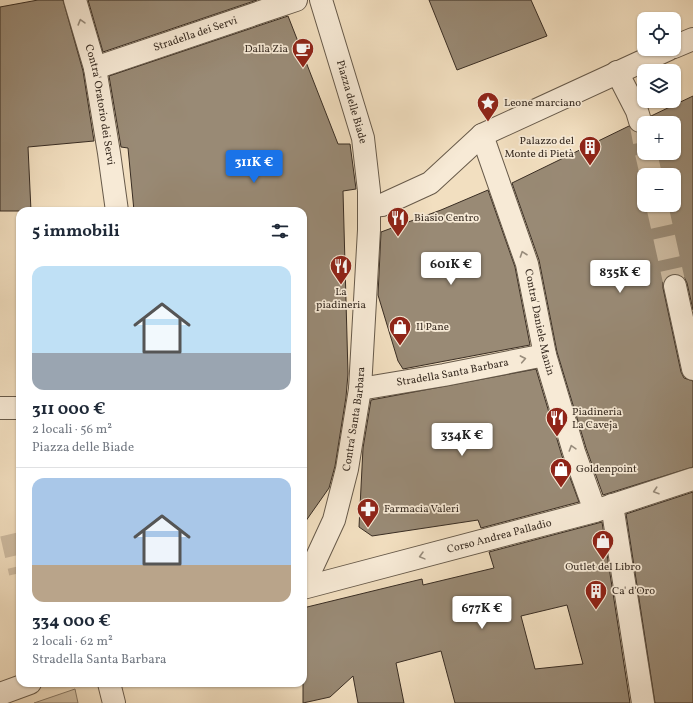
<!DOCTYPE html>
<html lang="it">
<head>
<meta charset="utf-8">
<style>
	:root { --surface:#fff; --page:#f6f6f7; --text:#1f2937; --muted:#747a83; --line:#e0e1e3; --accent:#1a73e8 }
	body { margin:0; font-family:Vollkorn,serif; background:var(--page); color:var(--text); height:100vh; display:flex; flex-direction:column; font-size:15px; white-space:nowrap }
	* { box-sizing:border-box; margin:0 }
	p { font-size:13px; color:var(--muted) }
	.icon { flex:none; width:22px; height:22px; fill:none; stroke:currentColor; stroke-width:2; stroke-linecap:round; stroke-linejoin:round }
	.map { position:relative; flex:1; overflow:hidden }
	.details { position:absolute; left:16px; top:207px; width:291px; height:480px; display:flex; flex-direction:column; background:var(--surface); border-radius:12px; box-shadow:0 1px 3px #0004 }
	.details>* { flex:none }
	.tools { position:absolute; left:637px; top:12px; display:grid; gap:8px }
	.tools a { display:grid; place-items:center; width:44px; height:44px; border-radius:8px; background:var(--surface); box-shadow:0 1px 3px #0004; font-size:20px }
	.price { position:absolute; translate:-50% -34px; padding:0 9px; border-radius:4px; background:#fff; color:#222; font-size:13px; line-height:26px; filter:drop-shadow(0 1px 2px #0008) }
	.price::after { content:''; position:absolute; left:50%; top:24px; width:12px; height:9px; margin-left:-6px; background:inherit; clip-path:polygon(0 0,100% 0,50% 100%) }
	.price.active { background:var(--accent); color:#fff }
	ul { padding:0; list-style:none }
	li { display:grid; align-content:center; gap:8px; height:212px; padding:0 16px }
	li+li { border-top:1px solid var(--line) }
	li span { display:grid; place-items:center; height:124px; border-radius:12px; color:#555 }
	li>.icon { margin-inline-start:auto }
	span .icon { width:72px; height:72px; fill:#fffc; stroke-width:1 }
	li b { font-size:17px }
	h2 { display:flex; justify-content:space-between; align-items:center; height:48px; padding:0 16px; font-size:17px }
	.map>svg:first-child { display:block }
	.green { fill:#d3c1a5; stroke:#867764 }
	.building { fill:#998a75; stroke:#392d23; fill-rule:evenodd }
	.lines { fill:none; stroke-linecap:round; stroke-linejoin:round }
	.minor-tunnel { stroke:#cdbba1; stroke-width:22; stroke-dasharray:22 11; stroke-linecap:butt }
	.minor-casing { stroke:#675a4a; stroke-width:24 }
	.minor { stroke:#f7ead6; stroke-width:22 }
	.oneway { stroke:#988c7c }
	.labels { text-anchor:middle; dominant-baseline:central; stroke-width:3.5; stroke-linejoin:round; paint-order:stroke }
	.street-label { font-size:11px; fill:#392d23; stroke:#f7ead6 }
	.poi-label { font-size:11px; fill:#392d23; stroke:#f7ead6; text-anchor:start }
</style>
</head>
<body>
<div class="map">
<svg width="693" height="703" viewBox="0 0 693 703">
	<rect width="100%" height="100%" fill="#f2dfc0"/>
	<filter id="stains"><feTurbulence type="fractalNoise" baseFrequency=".005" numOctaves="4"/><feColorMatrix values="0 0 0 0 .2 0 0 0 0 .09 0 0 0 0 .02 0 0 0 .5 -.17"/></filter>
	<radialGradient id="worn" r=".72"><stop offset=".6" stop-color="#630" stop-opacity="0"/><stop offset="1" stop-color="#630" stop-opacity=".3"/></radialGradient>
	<polygon class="green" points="75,689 78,703 34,703"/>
	<g class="building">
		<polygon points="38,0 63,0 83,71 94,141 28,147 31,211 0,211 0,7"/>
		<polygon points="88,0 257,0 103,52"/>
		<polygon points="429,0 531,0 547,36 457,70"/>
		<polygon points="288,16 338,144 350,144 356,189 343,191 348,374 346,397 335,466 329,488 303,525 303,211 134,211 128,148 121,147 109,76"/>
		<path d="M 693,96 L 693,310 L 687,283 L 684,277 L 679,274 L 673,274 L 667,277 L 663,282 L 663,288 L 681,372 L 684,378 L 693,381 L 693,467 L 603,495 L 586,448 L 557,352 L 539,260 L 512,183 L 629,126 L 637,133 L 644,133 L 644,153 L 674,153 L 674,123 L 652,123 L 651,116 ZM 644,175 L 674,175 L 674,205 L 644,205 Z"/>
		<polygon points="488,190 515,267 530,345 403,369 398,361 378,295 381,232 441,210"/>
		<polygon points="536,369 562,456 579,502 481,528 478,520 372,536 359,527 363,448 371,400"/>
		<polygon points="693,492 693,703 655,703 626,514"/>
		<path d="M 602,522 L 630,703 L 455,703 L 441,651 L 396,663 L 404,703 L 358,703 L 353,676 L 330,697 L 303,703 L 303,608 L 422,579 L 423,585 L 494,568 L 489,552 ZM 567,605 L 583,664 L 535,669 L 521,616 Z"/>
	</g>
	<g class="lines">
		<g class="minor-tunnel">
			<polyline points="640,121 644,142"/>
			<polyline points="646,153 651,175"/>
			<polyline points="657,205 675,286"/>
			<polyline points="11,534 20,573"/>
		</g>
		<g class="minor-casing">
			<g id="minor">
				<path id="s1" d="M 75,0 L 95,68 L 109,153 L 117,211"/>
				<polyline points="674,47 693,39"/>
				<path id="s2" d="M 95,68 L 296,0"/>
				<polyline points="617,72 637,111 640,121"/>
				<path id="s3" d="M 482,135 L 527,264 L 545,355 L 574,452 L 595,511"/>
				<polyline points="370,206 382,205 430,183 482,135 669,49"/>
				<polyline points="675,286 693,369"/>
				<path id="s4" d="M 360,389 L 444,375 L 545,355"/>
				<polyline points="0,408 20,408"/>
				<polyline points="612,505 643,703"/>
				<path id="s5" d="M 303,587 L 334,520 L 347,469 L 360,389 L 369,230 L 369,191 L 363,138 L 321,0"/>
				<path id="s6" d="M 303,588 L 595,511 L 693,479"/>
				<polyline points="109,683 114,703"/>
				<polyline points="0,694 30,683"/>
			</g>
		</g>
		<use href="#minor" class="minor"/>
	</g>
	<defs><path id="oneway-chevron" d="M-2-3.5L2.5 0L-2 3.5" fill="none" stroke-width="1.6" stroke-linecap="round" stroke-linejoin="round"/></defs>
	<g class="oneway">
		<use href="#oneway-chevron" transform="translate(81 22) rotate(-106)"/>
		<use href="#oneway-chevron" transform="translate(523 254) rotate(-109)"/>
		<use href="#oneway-chevron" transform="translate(523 359) rotate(-11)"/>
		<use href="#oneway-chevron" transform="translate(572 448) rotate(-107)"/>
		<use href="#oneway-chevron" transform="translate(656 491) rotate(162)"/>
		<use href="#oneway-chevron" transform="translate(422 556) rotate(165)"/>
	</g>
	<defs>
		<g id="cafe-pin" transform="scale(1.15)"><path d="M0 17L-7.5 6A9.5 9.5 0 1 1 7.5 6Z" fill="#8f2418" stroke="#f7ead6"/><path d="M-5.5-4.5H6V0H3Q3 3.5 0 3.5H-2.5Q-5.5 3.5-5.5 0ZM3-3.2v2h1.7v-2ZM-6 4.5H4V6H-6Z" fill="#fff"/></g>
		<g id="sight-pin" transform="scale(1.15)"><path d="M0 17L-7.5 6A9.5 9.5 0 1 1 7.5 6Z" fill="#8f2418" stroke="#f7ead6"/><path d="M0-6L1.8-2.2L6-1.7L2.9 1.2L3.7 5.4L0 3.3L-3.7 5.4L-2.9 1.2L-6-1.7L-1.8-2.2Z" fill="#fff"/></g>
		<g id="building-pin" transform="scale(1.15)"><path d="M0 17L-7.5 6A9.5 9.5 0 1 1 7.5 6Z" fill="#8f2418" stroke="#f7ead6"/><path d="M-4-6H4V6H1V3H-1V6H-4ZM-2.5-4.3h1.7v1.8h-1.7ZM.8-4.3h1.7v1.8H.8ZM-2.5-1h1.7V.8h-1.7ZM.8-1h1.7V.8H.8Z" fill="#fff"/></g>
		<g id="restaurant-pin" transform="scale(1.15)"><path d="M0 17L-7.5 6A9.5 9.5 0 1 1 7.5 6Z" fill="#8f2418" stroke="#f7ead6"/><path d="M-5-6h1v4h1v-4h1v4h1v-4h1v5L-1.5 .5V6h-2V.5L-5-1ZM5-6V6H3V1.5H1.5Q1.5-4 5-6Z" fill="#fff"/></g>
		<g id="shop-pin" transform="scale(1.15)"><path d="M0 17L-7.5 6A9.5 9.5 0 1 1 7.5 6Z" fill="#8f2418" stroke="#f7ead6"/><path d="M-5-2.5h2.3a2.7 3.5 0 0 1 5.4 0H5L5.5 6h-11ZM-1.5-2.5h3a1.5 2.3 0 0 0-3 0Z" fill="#fff"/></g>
		<g id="pharmacy-pin" transform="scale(1.15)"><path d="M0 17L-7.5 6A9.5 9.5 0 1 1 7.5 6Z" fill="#8f2418" stroke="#f7ead6"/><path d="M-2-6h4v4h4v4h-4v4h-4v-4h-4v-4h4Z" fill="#fff"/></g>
	</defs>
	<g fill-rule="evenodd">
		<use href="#cafe-pin" x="303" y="49"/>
		<use href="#sight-pin" x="488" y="103"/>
		<use href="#building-pin" x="590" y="147"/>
		<use href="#restaurant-pin" x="398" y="218"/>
		<use href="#restaurant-pin" x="341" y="266"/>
		<use href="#shop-pin" x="400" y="327"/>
		<use href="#restaurant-pin" x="557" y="418"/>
		<use href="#shop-pin" x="561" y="469"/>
		<use href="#pharmacy-pin" x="368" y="509"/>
		<use href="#shop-pin" x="603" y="541"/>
		<use href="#building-pin" x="596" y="591"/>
	</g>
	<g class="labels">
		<g class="street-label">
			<text stroke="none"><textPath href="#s2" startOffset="106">Stradella dei Servi</textPath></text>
			<text transform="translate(351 102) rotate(74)">Piazza delle Biade</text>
			<text stroke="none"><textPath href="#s1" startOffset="108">Contra' Oratorio dei Servi</textPath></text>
			<text stroke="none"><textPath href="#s3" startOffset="196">Contra' Daniele Manin</textPath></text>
			<text stroke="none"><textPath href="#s4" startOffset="94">Stradella Santa Barbara</textPath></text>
			<text stroke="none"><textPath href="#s5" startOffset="177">Contra' Santa Barbara</textPath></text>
			<text stroke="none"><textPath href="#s6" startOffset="203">Corso Andrea Palladio</textPath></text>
		</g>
		<g class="poi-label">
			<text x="288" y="49" text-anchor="end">Dalla Zia</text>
			<text x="504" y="103">Leone marciano</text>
			<text x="574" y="141" text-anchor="end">Palazzo del<tspan x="574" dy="13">Monte di Pietà</tspan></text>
			<text x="414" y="218">Biasio Centro</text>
			<text x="341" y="292" text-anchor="middle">La<tspan x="341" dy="13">piadineria</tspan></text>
			<text x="416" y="327">Il Pane</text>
			<text x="572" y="412">Piadineria<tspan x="572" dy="13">La Caveja</tspan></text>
			<text x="576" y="469">Goldenpoint</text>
			<text x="384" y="509">Farmacia Valeri</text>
			<text x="603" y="567" text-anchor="middle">Outlet del Libro</text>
			<text x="612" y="591">Ca' d'Oro</text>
		</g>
	</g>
	<rect width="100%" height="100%" filter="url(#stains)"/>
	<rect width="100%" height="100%" fill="url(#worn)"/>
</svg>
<div class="tools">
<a><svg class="icon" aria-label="locate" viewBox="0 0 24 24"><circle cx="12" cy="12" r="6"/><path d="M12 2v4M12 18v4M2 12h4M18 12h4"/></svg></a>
<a><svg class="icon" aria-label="layers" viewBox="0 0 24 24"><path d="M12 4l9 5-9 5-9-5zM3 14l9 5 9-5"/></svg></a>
<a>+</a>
<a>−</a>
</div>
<b class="price active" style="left:254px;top:184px">311K €</b>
<b class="price" style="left:451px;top:286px">601K €</b>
<b class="price" style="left:620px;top:294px">835K €</b>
<b class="price" style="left:462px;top:457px">334K €</b>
<b class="price" style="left:482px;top:630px">677K €</b>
<section class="details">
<h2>5 immobili<svg class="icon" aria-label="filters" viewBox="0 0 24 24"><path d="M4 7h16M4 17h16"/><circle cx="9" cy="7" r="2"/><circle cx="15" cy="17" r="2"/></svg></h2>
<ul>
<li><span style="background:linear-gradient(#bfe0f5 70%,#9aa5b1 0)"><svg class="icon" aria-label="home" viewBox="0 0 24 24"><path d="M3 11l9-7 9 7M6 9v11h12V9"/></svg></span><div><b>311 000 €</b><p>2 locali · 56 m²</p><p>Piazza delle Biade</p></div></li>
<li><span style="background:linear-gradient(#a9c7e8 70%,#b9a48a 0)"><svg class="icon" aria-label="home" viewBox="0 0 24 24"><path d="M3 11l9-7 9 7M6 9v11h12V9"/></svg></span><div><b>334 000 €</b><p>2 locali · 62 m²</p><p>Stradella Santa Barbara</p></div></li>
</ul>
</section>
</div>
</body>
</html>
